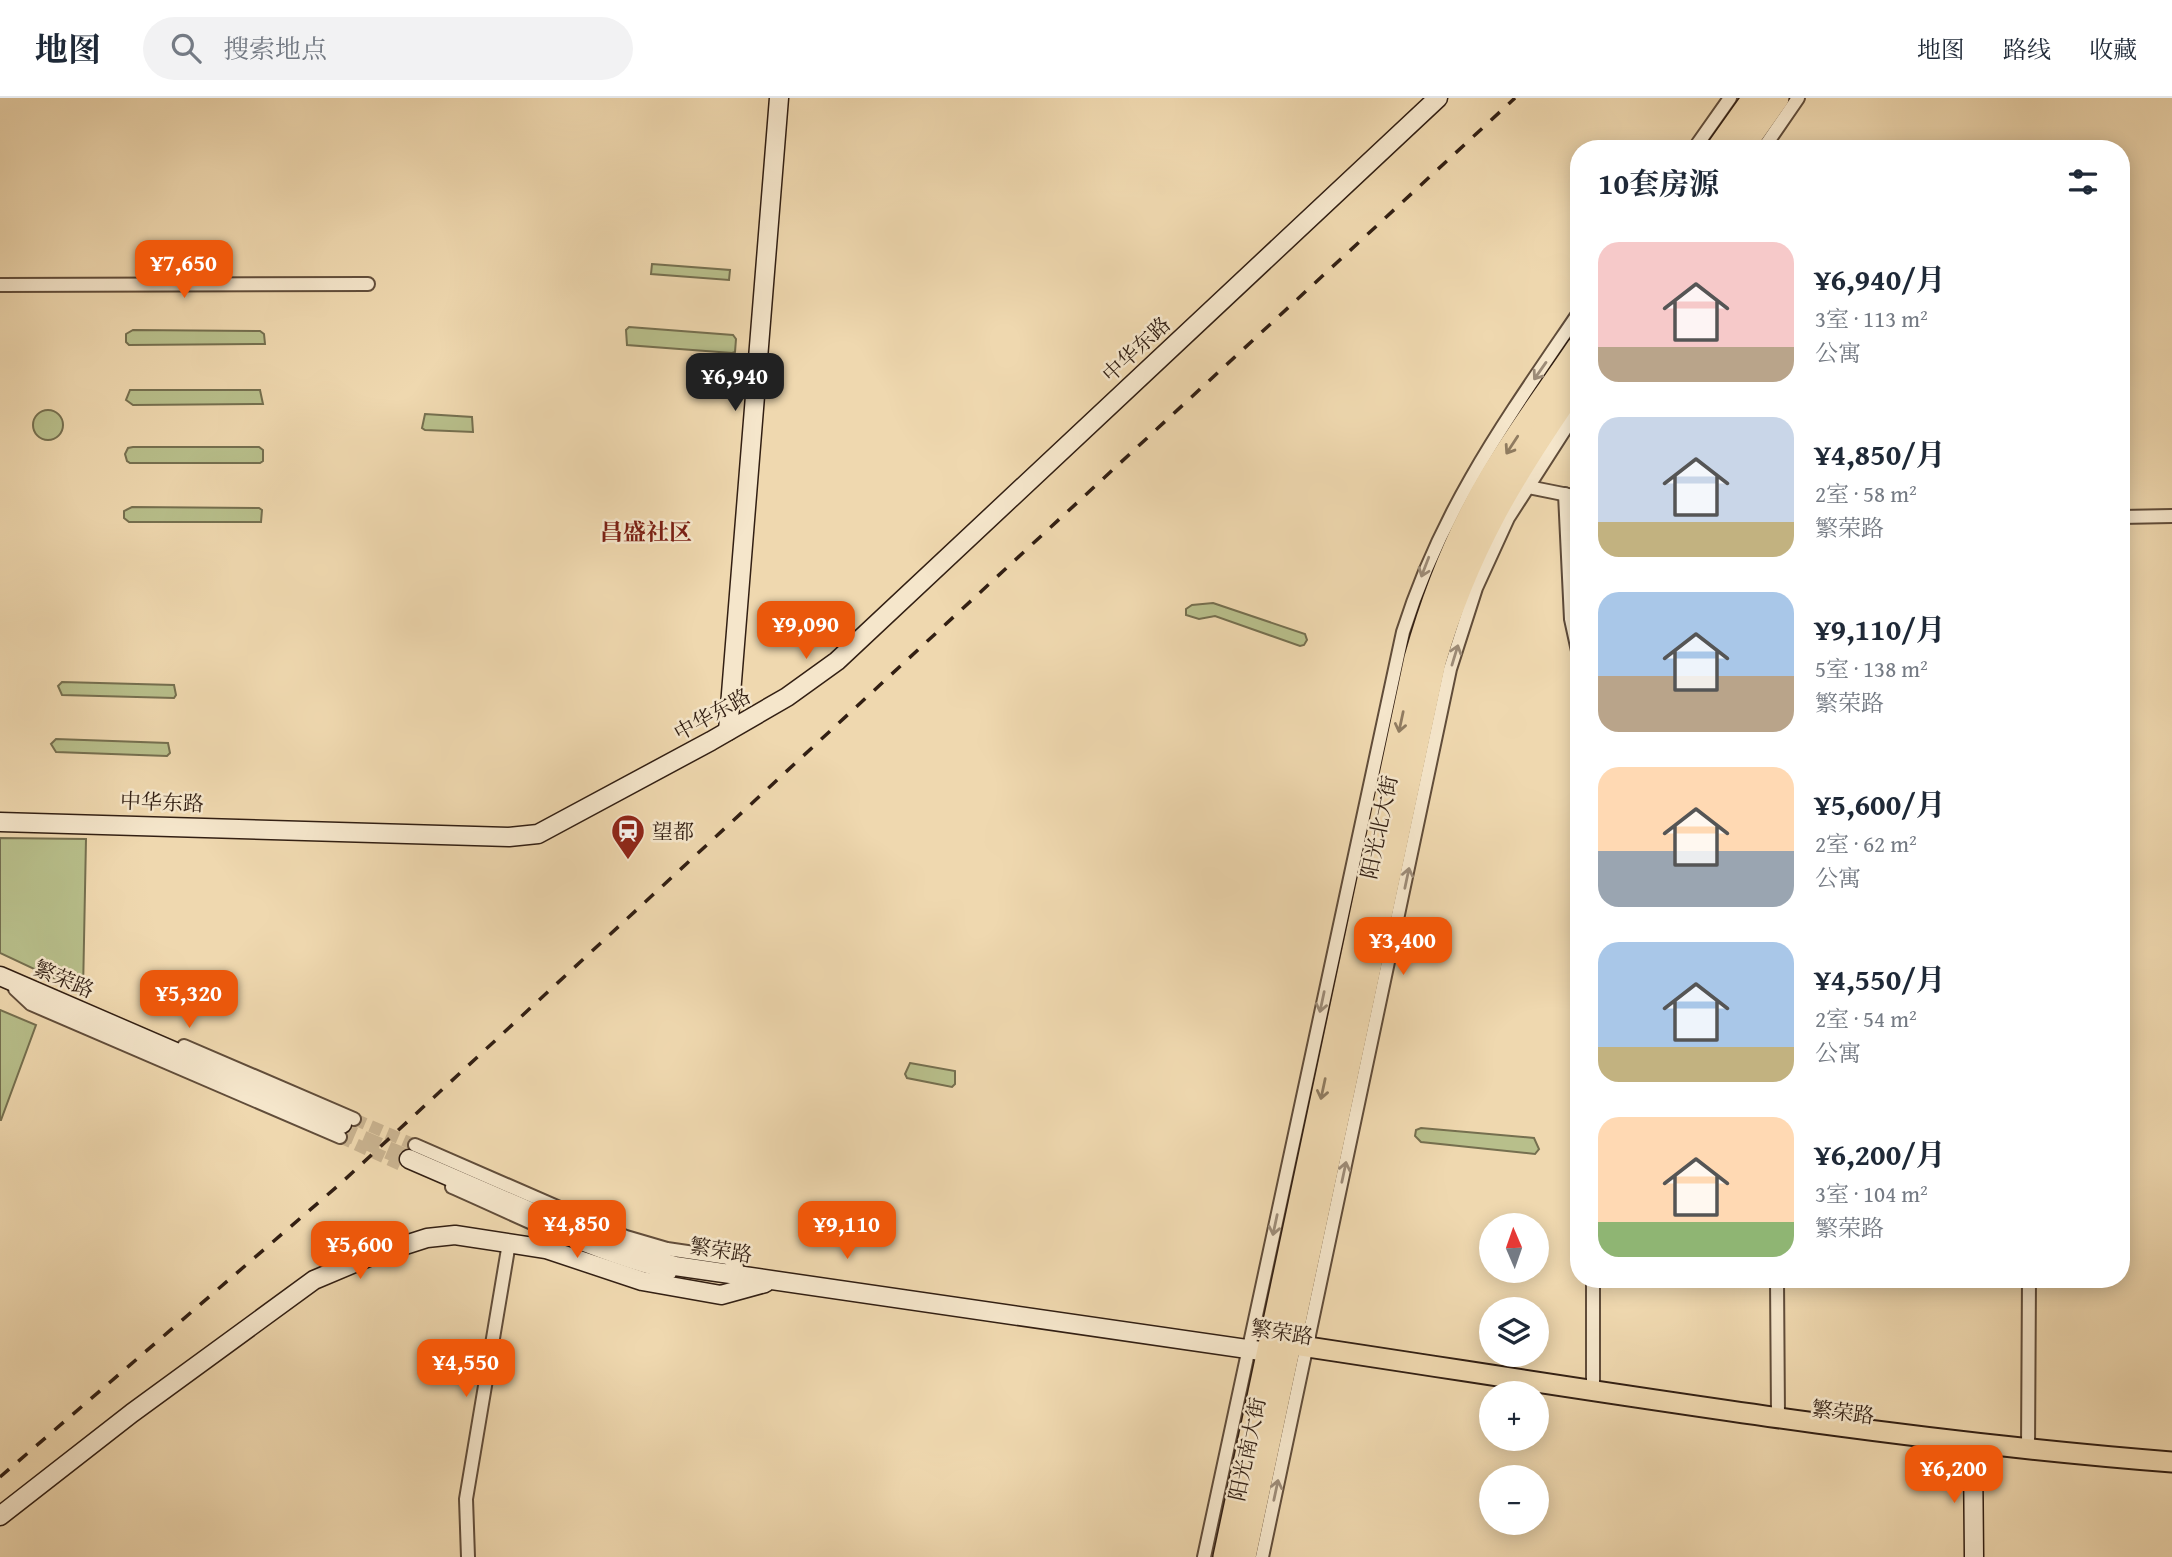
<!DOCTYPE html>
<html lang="zh">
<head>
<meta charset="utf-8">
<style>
	:root { --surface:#fff; --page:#f2f2f3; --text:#1f2937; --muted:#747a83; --line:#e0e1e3; --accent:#ea580c }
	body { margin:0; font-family:"Gentium Book Plus","Noto Serif SC",serif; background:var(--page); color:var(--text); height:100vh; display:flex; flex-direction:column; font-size:26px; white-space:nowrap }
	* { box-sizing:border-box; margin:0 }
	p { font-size:23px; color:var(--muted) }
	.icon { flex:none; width:38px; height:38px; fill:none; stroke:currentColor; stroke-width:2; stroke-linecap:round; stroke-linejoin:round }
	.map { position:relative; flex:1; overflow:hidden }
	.drawer { position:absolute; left:1570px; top:42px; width:560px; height:1148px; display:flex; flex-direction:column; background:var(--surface); border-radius:28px; box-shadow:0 4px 18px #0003 }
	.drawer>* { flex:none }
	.needle { width:46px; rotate:358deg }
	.controls { position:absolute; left:1479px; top:1115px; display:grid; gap:14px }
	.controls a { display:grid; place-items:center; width:70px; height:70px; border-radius:50%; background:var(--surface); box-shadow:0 4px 18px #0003; font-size:35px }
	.price { position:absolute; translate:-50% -60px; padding:0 16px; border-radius:14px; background:var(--accent); color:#fff; font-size:23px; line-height:46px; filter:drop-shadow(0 2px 4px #0008) }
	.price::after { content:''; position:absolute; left:50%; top:42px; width:21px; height:16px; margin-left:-10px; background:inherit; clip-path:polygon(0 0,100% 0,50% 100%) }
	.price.active { background:#222; color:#fff }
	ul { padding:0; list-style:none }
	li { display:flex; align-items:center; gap:21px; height:175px; padding:0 28px }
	li span { display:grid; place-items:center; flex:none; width:196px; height:140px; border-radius:21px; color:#555 }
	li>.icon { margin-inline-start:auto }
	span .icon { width:84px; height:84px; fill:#fffc; stroke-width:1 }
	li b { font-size:30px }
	h2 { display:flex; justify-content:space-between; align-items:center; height:84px; padding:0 28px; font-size:30px }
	header { display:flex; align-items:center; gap:42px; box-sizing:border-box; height:98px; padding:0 35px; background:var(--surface); border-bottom:2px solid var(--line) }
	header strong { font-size:33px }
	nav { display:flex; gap:38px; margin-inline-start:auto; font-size:24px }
	.search { width:490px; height:63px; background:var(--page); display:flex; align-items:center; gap:18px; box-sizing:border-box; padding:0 24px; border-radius:38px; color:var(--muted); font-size:26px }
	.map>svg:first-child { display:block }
	.green { fill:#b8bf8b; stroke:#756f4f; stroke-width:2 }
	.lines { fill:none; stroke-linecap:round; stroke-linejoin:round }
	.street-tunnel { stroke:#c9b390; stroke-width:12; stroke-dasharray:12 6; stroke-linecap:butt }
	.secondary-tunnel { stroke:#c9b390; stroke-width:18; stroke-dasharray:18 9; stroke-linecap:butt }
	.street-casing { stroke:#614d3a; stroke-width:16 }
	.secondary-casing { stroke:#321f13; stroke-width:21 }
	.primary-casing { stroke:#321f13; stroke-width:23 }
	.highway-casing { stroke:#321f13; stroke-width:26 }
	.street { stroke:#f5e6cb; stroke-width:12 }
	.secondary { stroke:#f5e6cb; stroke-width:18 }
	.primary { stroke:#efd8af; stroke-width:19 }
	.highway { stroke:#efd8af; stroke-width:23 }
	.rail { stroke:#321f13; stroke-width:3.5; stroke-dasharray:12 12; stroke-linecap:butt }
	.oneway { stroke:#9d8c78 }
	.oneway2 { stroke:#907c61 }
	.labels { text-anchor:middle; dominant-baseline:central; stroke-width:5; stroke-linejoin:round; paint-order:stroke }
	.street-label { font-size:21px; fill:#321f13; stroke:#f5e6cb }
	.poi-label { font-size:21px; fill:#321f13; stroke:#f5e6cb; text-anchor:start }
	.neighbourhood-label { font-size:23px; font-weight:bold; fill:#7a1f14; stroke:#f5e6cb }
</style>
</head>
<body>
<header>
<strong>地图</strong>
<div class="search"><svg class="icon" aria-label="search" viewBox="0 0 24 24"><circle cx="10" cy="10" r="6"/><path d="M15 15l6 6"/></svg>搜索地点</div>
<nav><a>地图</a><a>路线</a><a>收藏</a></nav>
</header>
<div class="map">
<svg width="2172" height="1459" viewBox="0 0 2172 1459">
	<rect width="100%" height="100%" fill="#efd8af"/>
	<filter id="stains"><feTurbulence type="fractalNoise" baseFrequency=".00286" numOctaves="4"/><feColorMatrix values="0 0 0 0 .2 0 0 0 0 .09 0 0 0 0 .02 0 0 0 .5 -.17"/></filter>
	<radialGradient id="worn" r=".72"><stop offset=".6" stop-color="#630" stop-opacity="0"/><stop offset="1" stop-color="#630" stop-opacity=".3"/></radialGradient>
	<g class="green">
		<polygon points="652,166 730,172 729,182 651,176"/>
		<polygon points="629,229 733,237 736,241 735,254 732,255 627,247 626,232"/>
		<polygon points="133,232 260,233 264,236 265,246 129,247 126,244 126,236"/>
		<polygon points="130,292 260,292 263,306 133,307 126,302"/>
		<circle cx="48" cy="327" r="15"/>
		<polygon points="425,316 472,319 473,334 425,332 422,330"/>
		<polygon points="133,349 259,349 263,352 263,363 260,365 130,365 127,363 125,356 128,350"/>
		<polygon points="132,409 259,410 262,412 261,424 129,424 124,420 124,413"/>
		<polygon points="1213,505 1305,536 1307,542 1304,547 1300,548 1215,518 1199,521 1186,517 1186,511 1192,507"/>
		<polygon points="62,584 174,587 176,597 174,600 62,597 58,588"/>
		<polygon points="56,641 168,645 170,655 167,658 56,654 51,646"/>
		<polygon points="0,740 86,741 83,894 0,855"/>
		<polygon points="0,912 36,927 1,1022 0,1022"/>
		<polygon points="910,965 955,973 955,986 952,989 907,980 905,976"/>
		<polygon points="1421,1030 1534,1040 1539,1051 1535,1056 1421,1044 1415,1038 1416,1032"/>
	</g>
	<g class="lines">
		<g class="street-tunnel">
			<polyline points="354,1021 415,1047"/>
			<polyline points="340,1039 401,1067"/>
		</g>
		<polyline class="secondary-tunnel" points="338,1031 409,1061"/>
		<g class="street-casing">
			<g id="street">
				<polyline points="1694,51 1730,0"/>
				<polyline points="1763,51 1798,0"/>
				<polyline points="0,187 368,186"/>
				<polyline points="1523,388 1578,399"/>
				<polyline points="1565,396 1571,521 1578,553"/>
				<polyline points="2121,419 2172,418"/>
				<polyline points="15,891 31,906 340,1039"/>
				<polyline points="184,948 354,1021"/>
				<polyline points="415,1047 626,1139 667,1151 728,1160 737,1169"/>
				<path d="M 452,1089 C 523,1120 594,1157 670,1175"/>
				<polyline points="1777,1181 1778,1318"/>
				<polyline points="1593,1293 1593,1181"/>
				<polyline points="2028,1351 2029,1181"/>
				<polyline points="468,1459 466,1401 509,1145"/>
				<path d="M 1204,1459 L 1403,534 C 1442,410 1506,322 1578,216"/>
				<polyline points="1262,1459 1450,571 1476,490 1508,420 1578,311"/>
			</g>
		</g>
		<g class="secondary-casing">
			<g id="secondary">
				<polyline points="728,633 779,0"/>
				<polyline points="0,724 509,739 538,736 711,643 787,599 837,563 1438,0"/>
				<polyline points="0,878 342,1026"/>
				<polyline points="409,1061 617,1151 675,1168 1281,1256"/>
				<polyline points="1973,1354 1974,1459"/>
				<polyline points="0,1418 132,1315 314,1182 371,1158 427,1140 455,1137 546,1151 642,1183 721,1197 765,1185"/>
			</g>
		</g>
		<g class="primary-casing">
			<path id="primary" d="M 1288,1246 C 1582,1290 1876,1341 2172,1364"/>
		</g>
		<g class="highway-casing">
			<g id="highway">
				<polyline points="1718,51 1754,0"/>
				<polyline points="1741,51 1777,0"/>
				<path d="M 1225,1459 L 1416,560 C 1434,496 1458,435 1492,378 C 1518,334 1549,293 1578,250"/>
				<path d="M 1244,1459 L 1434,564 C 1467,451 1512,378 1578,283"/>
			</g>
		</g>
		<use href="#street" class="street"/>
		<use href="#secondary" class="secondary"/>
		<use href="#primary" class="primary"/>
		<use href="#highway" class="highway"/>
		<polyline class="rail" points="0,1379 340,1086 1515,0"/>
	</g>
	<defs><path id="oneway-shaft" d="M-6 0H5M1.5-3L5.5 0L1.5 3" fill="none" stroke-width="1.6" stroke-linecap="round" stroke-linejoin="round" transform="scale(1.75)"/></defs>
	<g class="oneway">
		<use href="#oneway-shaft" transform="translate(1540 273) rotate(125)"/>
		<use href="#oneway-shaft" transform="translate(1425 469) rotate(111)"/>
		<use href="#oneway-shaft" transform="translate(1455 557) rotate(-73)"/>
		<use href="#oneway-shaft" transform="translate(1407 780) rotate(-78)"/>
		<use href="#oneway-shaft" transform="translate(1322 904) rotate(102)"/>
		<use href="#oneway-shaft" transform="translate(1344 1074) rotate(-78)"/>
		<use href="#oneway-shaft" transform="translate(1275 1127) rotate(102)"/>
		<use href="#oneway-shaft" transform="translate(1276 1392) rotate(-78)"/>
	</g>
	<g class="oneway2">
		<use href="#oneway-shaft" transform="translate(1512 347) rotate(123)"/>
		<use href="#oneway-shaft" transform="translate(1401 624) rotate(102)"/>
		<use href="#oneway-shaft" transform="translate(1323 991) rotate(102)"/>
	</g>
	<defs>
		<g id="station-pin" transform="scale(1.75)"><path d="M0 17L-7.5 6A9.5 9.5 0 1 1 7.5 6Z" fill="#8f2418" stroke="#f5e6cb"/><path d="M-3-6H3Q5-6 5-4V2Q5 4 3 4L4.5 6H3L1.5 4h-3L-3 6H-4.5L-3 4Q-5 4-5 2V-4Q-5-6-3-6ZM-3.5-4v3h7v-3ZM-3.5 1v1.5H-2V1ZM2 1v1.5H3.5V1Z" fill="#fff"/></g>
	</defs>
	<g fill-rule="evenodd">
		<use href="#station-pin" x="628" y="733"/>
	</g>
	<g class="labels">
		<g class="street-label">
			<text transform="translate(1136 251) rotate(-43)">中华东路</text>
			<text transform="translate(712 616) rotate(-29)">中华东路</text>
			<text transform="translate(162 704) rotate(2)">中华东路</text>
			<text transform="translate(1379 729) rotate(-78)">阳光北大街</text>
			<text transform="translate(64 881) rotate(23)">繁荣路</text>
			<text transform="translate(721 1152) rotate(9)">繁荣路</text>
			<text transform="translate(1282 1234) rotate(9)">繁荣路</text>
			<text transform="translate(1843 1314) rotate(7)">繁荣路</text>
			<text transform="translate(1247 1351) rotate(-78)">阳光南大街</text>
		</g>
		<g class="poi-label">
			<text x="652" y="733">望都</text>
		</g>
		<g class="neighbourhood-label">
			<text x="646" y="433">昌盛社区</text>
		</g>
	</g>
	<rect width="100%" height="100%" filter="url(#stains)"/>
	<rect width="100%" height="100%" fill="url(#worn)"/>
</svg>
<div class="controls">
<a><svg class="needle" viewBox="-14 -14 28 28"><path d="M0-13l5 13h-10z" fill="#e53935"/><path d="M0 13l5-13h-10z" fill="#747a83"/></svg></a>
<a><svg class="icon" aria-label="layers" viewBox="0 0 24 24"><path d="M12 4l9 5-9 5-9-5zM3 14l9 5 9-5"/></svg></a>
<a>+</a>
<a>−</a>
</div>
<b class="price" style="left:184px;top:202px">¥7,650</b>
<b class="price active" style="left:735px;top:315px">¥6,940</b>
<b class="price" style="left:806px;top:563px">¥9,090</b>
<b class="price" style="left:1403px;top:879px">¥3,400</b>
<b class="price" style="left:189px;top:932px">¥5,320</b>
<b class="price" style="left:577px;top:1162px">¥4,850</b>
<b class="price" style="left:847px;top:1163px">¥9,110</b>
<b class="price" style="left:360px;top:1183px">¥5,600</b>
<b class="price" style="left:466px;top:1301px">¥4,550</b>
<b class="price" style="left:1954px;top:1407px">¥6,200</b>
<section class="drawer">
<h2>10套房源<svg class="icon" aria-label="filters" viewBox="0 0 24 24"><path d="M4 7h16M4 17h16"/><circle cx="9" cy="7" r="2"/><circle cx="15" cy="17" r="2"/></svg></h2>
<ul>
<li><span style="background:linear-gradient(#f6c9c9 75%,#b9a48a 0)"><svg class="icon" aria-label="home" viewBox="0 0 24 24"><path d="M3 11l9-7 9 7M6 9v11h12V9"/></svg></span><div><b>¥6,940/月</b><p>3室 · 113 m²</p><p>公寓</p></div></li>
<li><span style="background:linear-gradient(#c9d6e8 75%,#c2b280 0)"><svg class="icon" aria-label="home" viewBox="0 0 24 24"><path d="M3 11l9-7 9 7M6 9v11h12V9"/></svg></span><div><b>¥4,850/月</b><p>2室 · 58 m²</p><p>繁荣路</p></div></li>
<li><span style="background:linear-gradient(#a9c7e8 60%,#b9a48a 0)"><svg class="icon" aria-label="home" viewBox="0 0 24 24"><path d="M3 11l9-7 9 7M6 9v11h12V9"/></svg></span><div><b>¥9,110/月</b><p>5室 · 138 m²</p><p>繁荣路</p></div></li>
<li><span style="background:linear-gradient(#ffd9b3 60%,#9aa5b1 0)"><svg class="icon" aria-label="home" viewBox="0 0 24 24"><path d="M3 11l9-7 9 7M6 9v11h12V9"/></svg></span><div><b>¥5,600/月</b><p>2室 · 62 m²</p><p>公寓</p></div></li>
<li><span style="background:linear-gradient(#a9c7e8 75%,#c2b280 0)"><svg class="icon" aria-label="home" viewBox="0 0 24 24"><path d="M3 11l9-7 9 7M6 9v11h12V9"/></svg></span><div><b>¥4,550/月</b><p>2室 · 54 m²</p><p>公寓</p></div></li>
<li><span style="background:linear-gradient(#ffd9b3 75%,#8fb573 0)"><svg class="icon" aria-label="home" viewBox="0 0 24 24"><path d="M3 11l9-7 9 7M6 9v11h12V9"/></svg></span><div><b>¥6,200/月</b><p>3室 · 104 m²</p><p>繁荣路</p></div></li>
</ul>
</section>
</div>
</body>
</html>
